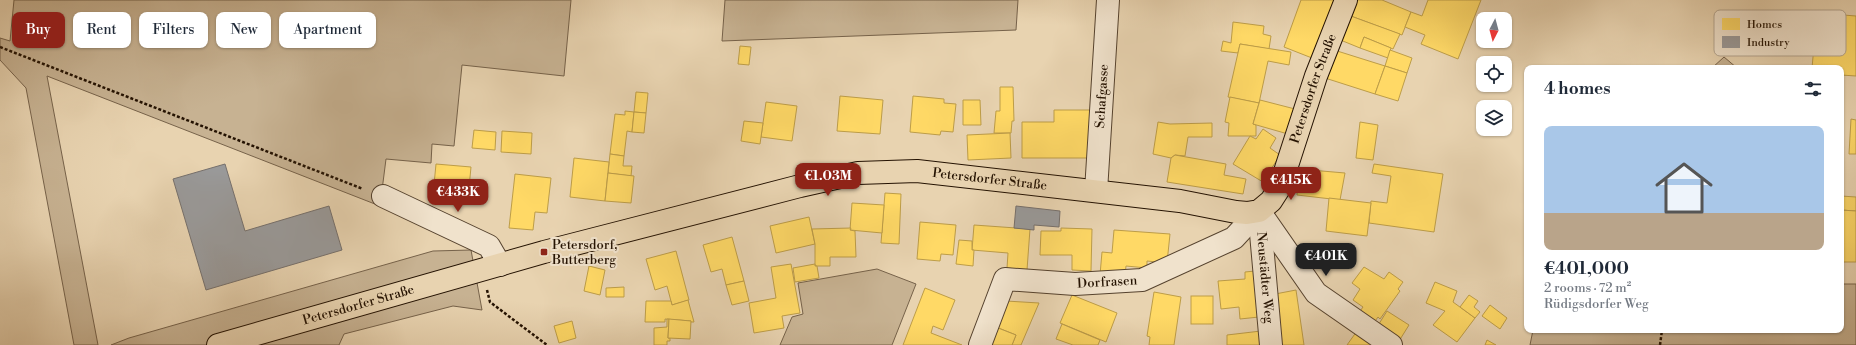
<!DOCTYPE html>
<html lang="en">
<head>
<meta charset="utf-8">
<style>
	:root { --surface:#fff; --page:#f2f2f3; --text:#1f2937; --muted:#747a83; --accent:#8f2418 }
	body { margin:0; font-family:"Libre Bodoni",serif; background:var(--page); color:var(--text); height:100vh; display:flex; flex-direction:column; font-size:15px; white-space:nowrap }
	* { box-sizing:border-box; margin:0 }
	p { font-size:13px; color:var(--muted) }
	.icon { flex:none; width:22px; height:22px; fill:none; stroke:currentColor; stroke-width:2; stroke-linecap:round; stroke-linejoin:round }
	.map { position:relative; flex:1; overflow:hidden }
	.panel { position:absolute; left:1524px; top:65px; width:320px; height:268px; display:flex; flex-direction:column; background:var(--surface); border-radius:8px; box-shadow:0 1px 3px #0004 }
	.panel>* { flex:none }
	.banner { position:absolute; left:12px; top:12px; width:380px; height:36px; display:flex; gap:8px }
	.needle { width:26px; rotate:186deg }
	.controls { position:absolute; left:1476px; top:12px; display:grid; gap:8px }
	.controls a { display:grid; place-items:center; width:36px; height:36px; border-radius:8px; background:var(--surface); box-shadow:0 1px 3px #0004; font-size:20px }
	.price { position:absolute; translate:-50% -34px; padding:0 9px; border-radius:8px; background:var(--accent); color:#fff; font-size:13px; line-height:26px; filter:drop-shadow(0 1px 2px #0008) }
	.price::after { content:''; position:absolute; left:50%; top:24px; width:12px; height:9px; margin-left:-6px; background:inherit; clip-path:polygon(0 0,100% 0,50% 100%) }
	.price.selected { background:#222; color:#fff }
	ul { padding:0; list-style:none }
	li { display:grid; align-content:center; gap:8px; height:212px; padding:0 20px }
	li span { display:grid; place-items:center; height:124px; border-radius:8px; color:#555 }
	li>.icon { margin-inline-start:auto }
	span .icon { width:72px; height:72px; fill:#fffc; stroke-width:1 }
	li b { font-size:17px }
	h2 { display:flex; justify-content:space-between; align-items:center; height:48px; padding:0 20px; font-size:17px }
	.chip { padding:0 14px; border-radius:8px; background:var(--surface); box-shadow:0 1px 3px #0004; font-size:14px; line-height:36px }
	.chip.selected { background:var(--accent); color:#fff }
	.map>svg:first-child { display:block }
	.green { fill:#c7b292; stroke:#76624a }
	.homes { fill:#ffd966; stroke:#bd9d48 }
	.industry { fill:#999; stroke:#76706c }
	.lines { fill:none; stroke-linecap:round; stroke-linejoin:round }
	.minor-casing { stroke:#55422e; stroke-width:24 }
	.major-casing { stroke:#241202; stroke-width:24 }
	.path { stroke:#241202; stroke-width:2.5; stroke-dasharray:3 2; stroke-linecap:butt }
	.minor { stroke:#f0e2cc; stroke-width:22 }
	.major { stroke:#e8d3b0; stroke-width:22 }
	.poi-dot { fill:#8f2418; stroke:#f0e2cc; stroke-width:1.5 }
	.labels { text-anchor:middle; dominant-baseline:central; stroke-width:4; stroke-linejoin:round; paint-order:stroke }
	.street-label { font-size:13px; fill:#241202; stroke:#f0e2cc }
	.poi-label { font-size:13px; fill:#241202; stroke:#f0e2cc; text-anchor:start }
	.key { fill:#f0e2cc; stroke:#b3a48f; stroke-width:1 }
	.key-label { font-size:11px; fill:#241202 }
</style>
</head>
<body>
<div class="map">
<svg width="1856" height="345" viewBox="0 0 1856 345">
	<rect width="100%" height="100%" fill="#e8d3b0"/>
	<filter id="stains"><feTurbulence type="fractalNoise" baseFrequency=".005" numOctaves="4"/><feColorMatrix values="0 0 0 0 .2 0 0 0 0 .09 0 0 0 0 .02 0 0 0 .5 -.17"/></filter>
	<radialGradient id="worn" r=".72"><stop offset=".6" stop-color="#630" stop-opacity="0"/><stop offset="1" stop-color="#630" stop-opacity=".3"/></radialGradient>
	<g class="green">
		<polygon points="14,0 571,0 564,76 462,65 454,146 432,144 431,163 386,159 380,206 47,76 98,345 74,345 26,88 0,60 0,38 10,41"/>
		<polygon points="725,0 1018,0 1016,30 722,41"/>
		<polygon points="1724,57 1737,68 1712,68"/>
		<polygon points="471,250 482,310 453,306 344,334 339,345 111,345 129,338 433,251"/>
		<polygon points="877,269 916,284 892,345 780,345 792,317 803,314 798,283"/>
		<polygon points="1841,284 1856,284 1856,345 1530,345 1533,330 1841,330"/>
	</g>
	<g class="homes">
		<polygon points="1301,0 1334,0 1312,58 1284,47"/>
		<polygon points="1354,0 1382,0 1411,12 1402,35 1348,15"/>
		<polygon points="1428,0 1481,0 1458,59 1421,44 1425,35 1405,27 1411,12 1422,16"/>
		<polygon points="1817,13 1856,16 1856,76 1841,75 1841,68 1812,68"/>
		<polygon points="1348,15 1400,34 1393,49 1364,37 1360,48 1338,39"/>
		<polygon points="1233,22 1264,26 1263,34 1271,36 1269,49 1240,44 1238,53 1221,51 1223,41 1231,43"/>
		<polygon points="1364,37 1391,48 1388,58 1360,48"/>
		<polygon points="1240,44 1291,52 1289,65 1268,61 1259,103 1228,97"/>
		<polygon points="740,46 751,47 749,65 738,64"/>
		<polygon points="1334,50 1385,66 1375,94 1325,78"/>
		<polygon points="1390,50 1412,58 1407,73 1385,66"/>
		<polygon points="1385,66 1407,73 1398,101 1375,94"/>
		<polygon points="1000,87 1013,87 1014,121 1012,121 1011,133 994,133 996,111 1000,111"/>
		<polygon points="636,92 648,93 646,113 634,112"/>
		<polygon points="840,96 883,100 880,134 837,131"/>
		<polygon points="913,96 944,99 944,103 956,104 953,132 941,131 940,135 910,132"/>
		<polygon points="1230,97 1259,103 1253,124 1256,125 1256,136 1228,136 1229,123 1225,122"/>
		<polygon points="963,100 980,100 981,125 963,125"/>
		<polygon points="1260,100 1295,109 1288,134 1253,124"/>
		<polygon points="766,102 797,106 792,141 761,137"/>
		<polygon points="1054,110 1094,110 1094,158 1022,158 1022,122 1054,122"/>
		<polygon points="625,111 634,112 632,132 627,131 624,156 610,154 615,114 625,115"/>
		<polygon points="634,112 646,113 644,133 632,132"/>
		<polygon points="1851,119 1856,120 1856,154 1849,154"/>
		<polygon points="744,121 763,123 760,144 741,141"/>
		<polygon points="1158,122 1170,124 1212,123 1212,137 1188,137 1185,156 1175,155 1171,158 1153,154"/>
		<polygon points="1360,122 1378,125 1373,160 1356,158"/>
		<polygon points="1263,129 1276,138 1270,148 1280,155 1263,182 1233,164 1250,136 1256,139"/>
		<polygon points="474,130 496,132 495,150 472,148"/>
		<polygon points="502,131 532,133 531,154 501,152"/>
		<polygon points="1010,133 1011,158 968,160 967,135"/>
		<polygon points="610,154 624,156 623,166 632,166 631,176 608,173"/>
		<polygon points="1175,155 1226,164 1224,175 1246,179 1243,194 1167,182 1171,158"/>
		<polygon points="574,158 609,162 605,201 570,197"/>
		<polygon points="436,164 471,167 468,198 433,195"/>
		<polygon points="1374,164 1443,174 1434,232 1369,223 1371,201 1387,203 1391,176 1372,173"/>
		<polygon points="1299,169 1345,173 1340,200 1297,195"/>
		<polygon points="608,173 634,176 631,203 605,201"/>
		<polygon points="515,174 551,178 547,213 535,212 533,230 509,228"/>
		<polygon points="885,193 901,194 899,244 881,243"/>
		<polygon points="1841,196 1856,197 1856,211 1841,210"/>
		<polygon points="1329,198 1371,203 1367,236 1326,231"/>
		<polygon points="852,203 884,205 882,233 850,230"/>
		<polygon points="1841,210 1856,211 1856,262 1841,262"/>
		<polygon points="809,217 815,244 776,253 770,226"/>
		<polygon points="920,222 956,225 953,255 941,254 940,261 917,259"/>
		<polygon points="974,225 1030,229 1027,270 1007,268 1008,253 972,250"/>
		<polygon points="851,228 850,230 855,231 856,257 830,257 830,266 815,266 815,244 812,229"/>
		<polygon points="1061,228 1092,229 1091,271 1072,270 1072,255 1040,255 1041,231 1061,231"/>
		<polygon points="1114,230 1170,234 1167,263 1147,261 1147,268 1126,266 1125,276 1100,275 1102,252 1112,253"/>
		<polygon points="732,237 744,281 726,285 722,269 711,272 703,245"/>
		<polygon points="959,240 972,241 972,250 974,250 973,266 956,264"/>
		<polygon points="676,251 689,300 672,305 667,286 655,290 646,259"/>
		<polygon points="791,264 800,313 782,316 784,328 754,333 749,303 776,298 771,267"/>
		<polygon points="815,264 815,266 817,266 819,278 795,282 793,268"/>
		<polygon points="589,266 605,270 600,295 584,291"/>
		<polygon points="1364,267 1384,279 1389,272 1403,282 1398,289 1400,291 1380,319 1378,317 1373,324 1358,314 1363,307 1353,300 1360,289 1352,283"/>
		<polygon points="1255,271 1259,317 1240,319 1239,307 1221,309 1218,281 1245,279 1245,272"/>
		<polygon points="744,281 749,301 732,305 726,285"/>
		<polygon points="1435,282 1457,291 1453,302 1475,318 1457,342 1433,325 1445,311 1426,303"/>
		<polygon points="624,287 624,297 606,297 606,288"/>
		<polygon points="925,288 955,300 943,330 933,326 931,333 962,345 903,345"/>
		<polygon points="1296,290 1304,345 1277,345 1270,295"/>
		<polygon points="1154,292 1181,297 1174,345 1149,345 1150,337 1147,336"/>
		<polygon points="1072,295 1117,313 1106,342 1060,323"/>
		<polygon points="1469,295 1478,301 1474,307 1480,312 1475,318 1460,307"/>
		<rect x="1191" y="296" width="22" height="28"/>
		<polygon points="688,300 694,322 690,322 691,321 665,319 665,322 645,322 646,301 671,301 672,305"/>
		<polygon points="1006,301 1039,303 1021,345 1012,345 1016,335 996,327"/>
		<polygon points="1490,305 1507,318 1500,329 1482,316"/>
		<polygon points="1387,311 1409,325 1399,341 1377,327"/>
		<polygon points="667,319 669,319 668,338 670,338 670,341 667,341 667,345 654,345 654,328 667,327"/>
		<polygon points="669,319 691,321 690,339 668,338"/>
		<polygon points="572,321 576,338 559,343 554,326"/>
		<polygon points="1062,324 1100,340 1098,345 1073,345 1056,339"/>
		<polygon points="993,326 1016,335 1012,345 985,345"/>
		<polygon points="1261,331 1263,345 1227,345 1227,335"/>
		<polygon points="1357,331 1376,345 1347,345"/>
		<polygon points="1487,340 1496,345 1485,345"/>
	</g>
	<g class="industry">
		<polygon points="225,164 245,231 329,206 342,250 206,290 173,179"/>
		<polygon points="1016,206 1060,211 1059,227 1034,225 1034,230 1014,228"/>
	</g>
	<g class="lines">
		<g class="minor-casing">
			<g id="minor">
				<path id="s1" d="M 1096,191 L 1108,0"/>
				<polyline points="383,196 489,246 500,265"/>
				<polyline points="1259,211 1316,293 1391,345"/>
				<path id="s2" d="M 1259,211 L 1271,345"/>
				<path id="s3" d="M 980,345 L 1005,279 L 1075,284 L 1142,280 L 1234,238 L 1259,211"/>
			</g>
		</g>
		<g class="major-casing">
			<g id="major">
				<path id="s4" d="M 218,345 L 544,252 L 800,186 L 858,173 L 917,171 L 1180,201 L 1236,212 L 1247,213 L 1259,211 L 1271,201 L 1280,187 L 1316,76 L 1346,0"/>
			</g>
		</g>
		<g class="path">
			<polyline points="0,47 363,189"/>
			<polyline points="487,290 490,302 547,345"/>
			<polyline points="1660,345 1662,330"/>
		</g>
		<use href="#minor" class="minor"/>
		<use href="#major" class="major"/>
	</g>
	<rect class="poi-dot" x="540" y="248" width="8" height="8" rx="2"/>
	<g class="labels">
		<g class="street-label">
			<text stroke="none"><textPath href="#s4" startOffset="1203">Petersdorfer Straße</textPath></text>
			<text stroke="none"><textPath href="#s1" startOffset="95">Schafgasse</textPath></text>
			<text stroke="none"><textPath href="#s4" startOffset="795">Petersdorfer Straße</textPath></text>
			<text stroke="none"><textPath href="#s2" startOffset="67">Neustädter Weg</textPath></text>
			<text stroke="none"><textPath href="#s3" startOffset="173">Dorfrasen</textPath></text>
			<text stroke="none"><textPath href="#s4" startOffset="146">Petersdorfer Straße</textPath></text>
		</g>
		<g class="poi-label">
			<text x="552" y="245">Petersdorf,<tspan x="552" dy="15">Butterberg</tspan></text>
		</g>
	</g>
	<rect x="1714" y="10" width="132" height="46" rx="6" class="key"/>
	<rect x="1722" y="18" width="18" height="12" fill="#ffd966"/>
	<rect x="1722" y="36" width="18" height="12" fill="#999"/>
	<g class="key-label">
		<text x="1747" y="28">Homes</text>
		<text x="1747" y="46">Industry</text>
	</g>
	<rect width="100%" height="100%" filter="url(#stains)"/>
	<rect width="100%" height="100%" fill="url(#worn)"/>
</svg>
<div class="controls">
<a><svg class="needle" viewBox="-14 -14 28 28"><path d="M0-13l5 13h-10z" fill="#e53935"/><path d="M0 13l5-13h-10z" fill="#747a83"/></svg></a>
<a><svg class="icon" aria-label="locate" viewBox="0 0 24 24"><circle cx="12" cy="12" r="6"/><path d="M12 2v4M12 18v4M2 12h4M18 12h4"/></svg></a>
<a><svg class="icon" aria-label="layers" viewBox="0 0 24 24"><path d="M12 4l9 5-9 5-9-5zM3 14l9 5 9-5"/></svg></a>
</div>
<b class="price" style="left:828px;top:197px">€1.03M</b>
<b class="price" style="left:1291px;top:201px">€415K</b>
<b class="price" style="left:458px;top:213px">€433K</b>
<b class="price selected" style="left:1326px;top:277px">€401K</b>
<div class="banner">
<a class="chip selected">Buy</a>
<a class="chip">Rent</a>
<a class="chip">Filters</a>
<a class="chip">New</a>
<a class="chip">Apartment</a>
</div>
<section class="panel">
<h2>4 homes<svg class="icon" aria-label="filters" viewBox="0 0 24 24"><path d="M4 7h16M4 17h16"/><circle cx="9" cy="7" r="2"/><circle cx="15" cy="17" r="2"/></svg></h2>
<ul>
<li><span style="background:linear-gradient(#a9c7e8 70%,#b9a48a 0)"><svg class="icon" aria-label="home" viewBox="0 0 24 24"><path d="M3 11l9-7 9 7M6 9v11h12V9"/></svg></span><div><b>€401,000</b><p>2 rooms · 72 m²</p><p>Rüdigsdorfer Weg</p></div></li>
</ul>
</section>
</div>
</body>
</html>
